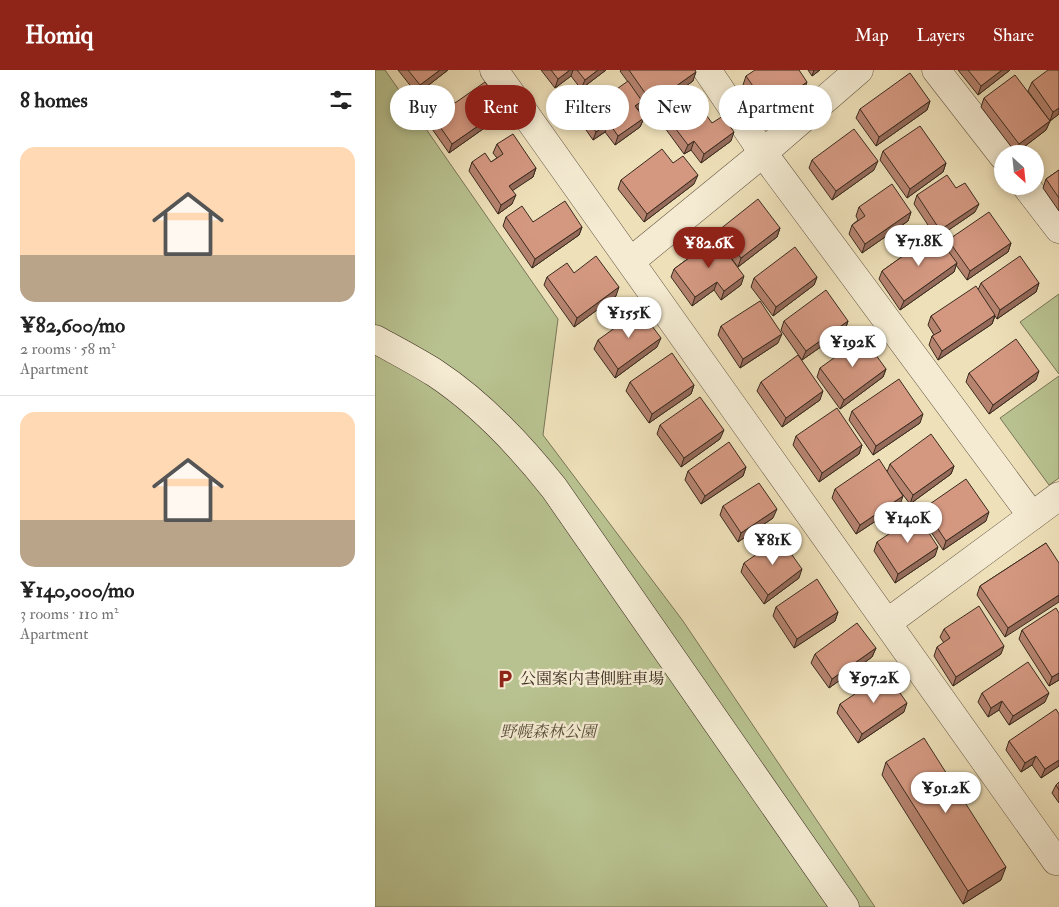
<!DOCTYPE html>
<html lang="en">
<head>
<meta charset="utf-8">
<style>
	:root { --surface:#fff; --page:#f6f6f6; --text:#222; --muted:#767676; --line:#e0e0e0; --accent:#8f2418 }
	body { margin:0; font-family:"IM FELL Double Pica","Noto Serif JP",serif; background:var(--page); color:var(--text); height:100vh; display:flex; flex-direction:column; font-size:19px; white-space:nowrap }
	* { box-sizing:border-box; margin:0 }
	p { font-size:16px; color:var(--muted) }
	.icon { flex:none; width:28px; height:28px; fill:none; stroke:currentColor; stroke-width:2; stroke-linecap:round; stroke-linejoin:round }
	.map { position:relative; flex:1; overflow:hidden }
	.sheet { display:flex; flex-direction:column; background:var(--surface); width:375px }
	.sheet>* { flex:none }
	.guide { position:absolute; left:15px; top:15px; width:475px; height:45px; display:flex; gap:10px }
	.needle { width:32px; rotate:153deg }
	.tools { position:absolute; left:619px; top:75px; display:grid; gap:10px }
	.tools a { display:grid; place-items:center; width:50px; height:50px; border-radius:50%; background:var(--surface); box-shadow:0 2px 8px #0003; font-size:25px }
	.price { position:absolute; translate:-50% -42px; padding:0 11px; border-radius:18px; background:#fff; color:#222; font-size:16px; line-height:32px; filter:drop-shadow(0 1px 2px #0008) }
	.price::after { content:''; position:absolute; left:50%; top:30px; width:15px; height:11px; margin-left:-8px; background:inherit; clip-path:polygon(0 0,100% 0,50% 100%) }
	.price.active { background:var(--accent); color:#fff }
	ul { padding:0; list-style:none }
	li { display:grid; align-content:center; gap:10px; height:265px; padding:0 20px }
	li+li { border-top:1px solid var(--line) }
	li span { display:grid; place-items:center; height:155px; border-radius:15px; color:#555 }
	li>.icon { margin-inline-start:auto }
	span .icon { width:90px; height:90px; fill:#fffc; stroke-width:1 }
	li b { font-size:21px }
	h2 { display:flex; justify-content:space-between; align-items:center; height:60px; padding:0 20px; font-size:21px }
	.tag { padding:0 18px; border-radius:22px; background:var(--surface); box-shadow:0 2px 8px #0003; font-size:18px; line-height:45px }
	.tag.active { background:var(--accent); color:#fff }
	header { display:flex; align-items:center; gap:30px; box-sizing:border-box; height:70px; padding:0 25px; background:var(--accent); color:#fff }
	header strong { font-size:24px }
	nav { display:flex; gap:28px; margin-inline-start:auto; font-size:18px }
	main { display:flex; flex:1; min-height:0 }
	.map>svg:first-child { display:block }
	.park { fill:#b8c290; stroke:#797658 }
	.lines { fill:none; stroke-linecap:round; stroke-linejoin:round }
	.street-casing { stroke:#675846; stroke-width:29 }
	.secondary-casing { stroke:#3a2b1f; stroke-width:29 }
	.street { stroke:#f4ebd2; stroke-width:28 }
	.secondary { stroke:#f4ebd2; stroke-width:28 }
	.wall { fill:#b6836f; stroke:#3a2b1f }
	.shaded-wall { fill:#946a5a; stroke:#3a2b1f }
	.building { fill:#d49881; stroke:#3a2b1f }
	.labels { text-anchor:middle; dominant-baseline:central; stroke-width:5; stroke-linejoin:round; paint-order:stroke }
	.poi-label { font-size:16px; fill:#3a2b1f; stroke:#f4ebd2; text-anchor:start }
	.park-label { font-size:16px; font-style:italic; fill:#5a513b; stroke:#f4ebd2 }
</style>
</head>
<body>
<header>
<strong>Homiq</strong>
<nav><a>Map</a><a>Layers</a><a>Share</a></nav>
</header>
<main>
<section class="sheet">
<h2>8 homes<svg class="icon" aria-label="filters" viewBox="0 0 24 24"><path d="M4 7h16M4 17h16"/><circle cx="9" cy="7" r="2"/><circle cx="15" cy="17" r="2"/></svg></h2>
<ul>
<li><span style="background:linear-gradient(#ffd9b3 70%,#b9a48a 0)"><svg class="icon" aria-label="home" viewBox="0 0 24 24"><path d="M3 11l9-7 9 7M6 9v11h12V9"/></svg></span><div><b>¥82,600/mo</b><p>2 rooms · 58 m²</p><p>Apartment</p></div></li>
<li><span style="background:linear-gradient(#ffd9b3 70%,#b9a48a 0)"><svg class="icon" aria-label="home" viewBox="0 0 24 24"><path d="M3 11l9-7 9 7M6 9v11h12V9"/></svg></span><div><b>¥140,000/mo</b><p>3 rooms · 110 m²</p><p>Apartment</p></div></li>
</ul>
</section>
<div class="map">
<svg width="684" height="837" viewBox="0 0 684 837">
	<rect width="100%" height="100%" fill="#eee0b9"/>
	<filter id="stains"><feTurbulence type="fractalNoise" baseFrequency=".004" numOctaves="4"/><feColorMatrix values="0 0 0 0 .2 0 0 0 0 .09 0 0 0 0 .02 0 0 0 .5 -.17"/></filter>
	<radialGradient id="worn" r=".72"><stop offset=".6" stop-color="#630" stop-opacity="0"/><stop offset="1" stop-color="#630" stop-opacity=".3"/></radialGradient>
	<g class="park">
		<polygon points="0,0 10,0 183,249 168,365 308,551 500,837 0,837"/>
		<polygon points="684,224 684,304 645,252"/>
		<polygon points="684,306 684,408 674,415 625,348"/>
	</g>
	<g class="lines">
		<g class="street-casing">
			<g id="street">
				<polyline points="119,0 681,791 684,789"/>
				<polyline points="332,0 388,83 657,446"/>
				<polyline points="561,0 628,86"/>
				<polyline points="651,116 684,159"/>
				<polyline points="256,191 388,83 484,0"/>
				<polyline points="512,553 684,426"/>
			</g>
		</g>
		<g class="secondary-casing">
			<path id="secondary" d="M 0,269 C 20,280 41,291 60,303 C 107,334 145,375 179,418 L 470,837"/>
		</g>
		<use href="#street" class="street"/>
		<use href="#secondary" class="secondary"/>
	</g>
	<g class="wall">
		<polygon points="23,0 73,0 42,24"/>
		<polygon points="166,0 231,0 206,19 196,6 180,18"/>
		<polygon points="246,0 320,0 318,11 274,42 267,32 263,40 269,48 265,57 240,75 230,62 218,70 195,37 198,28 225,31 253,12 245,1"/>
		<polygon points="433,0 445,0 437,6"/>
		<polygon points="583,0 635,0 603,25"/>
		<polygon points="684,0 684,44 675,51 653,21 657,12"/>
		<polygon points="371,6 429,21 390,48 368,15"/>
		<polygon points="609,28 675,51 671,60 641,83 606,37"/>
		<polygon points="555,31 552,40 501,76 481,48 485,39"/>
		<polygon points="80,33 125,47 74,83 48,46 51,37"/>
		<polygon points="318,46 337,53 356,71 326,93 316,80 309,84 290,58 294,50"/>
		<polygon points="122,74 161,98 158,107 137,120 137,134 123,144 94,101 97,92 116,92 122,88 118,83"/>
		<polygon points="508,81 571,93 568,102 532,128 505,90"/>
		<polygon points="437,90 499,100 457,130 434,98"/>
		<polygon points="298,93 319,114 269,152 243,119 246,110"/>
		<polygon points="684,100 684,141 668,118 671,109"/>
		<polygon points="581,118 600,142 563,167 571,177 573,170 636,173 633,182 592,210 581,195 579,202 525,240 504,209 507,201 559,164 539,134 542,125"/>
		<polygon points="484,137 536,142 533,151 487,183 474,164 477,155 483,150 481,146"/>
		<polygon points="131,147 158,152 207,157 204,165 157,198 128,156"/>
		<polygon points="405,158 402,167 363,197 353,184 366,215 346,230 339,220 317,236 296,207 299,199 341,168 344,160"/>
		<polygon points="172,207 241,226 199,257 169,215"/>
		<polygon points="442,207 439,215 398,246 376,217 379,208"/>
		<polygon points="606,213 664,213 661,222 622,249 620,246 617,254 563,290 554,275 557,266 559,265 553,255 556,246 603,220"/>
		<polygon points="409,251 473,251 470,260 427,290 406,260"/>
		<polygon points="346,256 403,273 365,298 343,265"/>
		<polygon points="223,270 282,277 240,308 219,279"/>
		<polygon points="445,298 511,299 508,307 465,339 442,307"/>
		<polygon points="594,303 661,310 614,344 591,312"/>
		<polygon points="255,312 319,315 316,324 274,353 251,321"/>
		<polygon points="386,312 445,330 407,357 382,321"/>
		<polygon points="477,341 545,353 498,385 474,350"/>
		<polygon points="285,355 345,369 306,397 282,364"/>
		<polygon points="421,366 487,375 484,384 444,412 418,375"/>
		<polygon points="515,394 579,396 576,404 535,434 522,417 525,435 481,464 457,428 460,419 512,402"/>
		<polygon points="371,397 368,406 326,434 310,410 313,401"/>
		<polygon points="348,436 398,448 363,472 345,445"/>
		<polygon points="549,438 611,451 568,480 546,447"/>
		<polygon points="502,472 560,486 520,513 499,481"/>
		<polygon points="671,473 630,567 602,525 605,516"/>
		<polygon points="369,493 424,508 389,534 366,502"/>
		<polygon points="401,537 463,542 460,551 419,578 398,546"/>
		<polygon points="569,559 626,584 578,616 559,586 562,577 569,573 565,567"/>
		<polygon points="647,560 684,610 674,616 644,569"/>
		<polygon points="501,578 497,587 454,618 436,593 440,584"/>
		<polygon points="607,623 670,632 634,655 624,640 613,647 603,632"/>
		<polygon points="465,634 529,642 483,673 462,643"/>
		<polygon points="634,671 684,696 666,708 657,695 646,702 631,680"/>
		<polygon points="511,692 626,810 588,834 507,705"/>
		<polygon points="684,712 684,733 677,723 681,715"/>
	</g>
	<g class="shaded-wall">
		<polygon points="65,0 73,0 42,24 45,15"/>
		<polygon points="195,0 198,0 196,6 180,18 183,9"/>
		<polygon points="223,0 231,0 206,19 210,10"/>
		<polygon points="439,0 445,0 437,6"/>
		<polygon points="627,0 635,0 603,25 606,16"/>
		<polygon points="321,2 318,11 274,42 277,33"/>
		<polygon points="432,12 429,21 390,48 394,39"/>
		<polygon points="267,31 264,40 260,36"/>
		<polygon points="555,31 552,40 501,76 504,67"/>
		<polygon points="129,38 125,47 74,83 77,74"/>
		<polygon points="684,38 684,44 675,51 678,42"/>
		<polygon points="269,48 265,57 240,75 243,66"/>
		<polygon points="675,51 671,60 641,83 644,74"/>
		<polygon points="234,53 230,62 218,70 221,62"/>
		<polygon points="359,62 356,71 326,93 329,84"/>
		<polygon points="319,71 316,80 309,84 313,75"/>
		<polygon points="503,91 499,100 457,130 461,121"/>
		<polygon points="571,93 568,102 532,128 535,119"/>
		<polygon points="161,98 158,107 131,125 134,116"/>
		<polygon points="323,105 319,114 269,152 272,144"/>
		<polygon points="141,125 137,134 123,144 126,135"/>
		<polygon points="604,134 600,142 562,168 565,160"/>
		<polygon points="536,142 533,151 487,183 490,174"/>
		<polygon points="207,157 204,165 157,198 160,189"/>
		<polygon points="405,158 402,167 363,197 366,188"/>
		<polygon points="636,173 633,182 592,210 595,201"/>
		<polygon points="582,193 579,202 525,240 529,231"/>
		<polygon points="369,206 366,215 346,230 349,221"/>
		<polygon points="442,207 439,215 398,246 401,237"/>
		<polygon points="342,212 339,220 317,236 320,227"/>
		<polygon points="664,213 661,222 622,249 625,240"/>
		<polygon points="244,217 241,226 199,257 202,248"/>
		<polygon points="620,245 617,254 563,290 567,281"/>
		<polygon points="473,251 470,260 427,290 431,281"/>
		<polygon points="407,264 403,273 365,298 368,289"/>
		<polygon points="286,268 282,277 240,308 243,299"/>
		<polygon points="511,299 508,307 465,339 469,330"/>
		<polygon points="664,301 661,310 614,344 618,335"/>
		<polygon points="319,315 316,324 274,353 277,344"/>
		<polygon points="448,321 445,330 407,357 411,348"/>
		<polygon points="548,344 545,353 498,385 501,376"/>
		<polygon points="349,360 345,369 306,397 309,388"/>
		<polygon points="487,375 484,384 444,412 447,403"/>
		<polygon points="579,396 576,404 535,434 538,425"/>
		<polygon points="371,397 368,406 326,434 330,426"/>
		<polygon points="528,426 525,435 481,464 485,455"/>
		<polygon points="402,439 398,448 363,472 366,463"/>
		<polygon points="614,442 611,451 568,480 571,471"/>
		<polygon points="563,477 560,486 520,513 523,504"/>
		<polygon points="427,499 424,508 389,534 393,525"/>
		<polygon points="684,525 684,532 630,567 633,558"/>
		<polygon points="463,542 460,551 419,578 422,569"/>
		<polygon points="629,576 626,584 578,616 581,607"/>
		<polygon points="501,578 497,587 454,618 457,609"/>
		<polygon points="684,603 684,610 674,616 677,607"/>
		<polygon points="674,623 670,632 634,655 638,646"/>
		<polygon points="627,631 624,640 613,647 616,638"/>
		<polygon points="532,633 529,642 483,673 487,664"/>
		<polygon points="661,686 657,695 646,702 650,693"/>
		<polygon points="684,690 684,696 666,708 670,699"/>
		<polygon points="631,797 626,810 588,834 593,821"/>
	</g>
	<g class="building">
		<polygon points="33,0 65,0 45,15"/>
		<polygon points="176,0 195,0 183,9"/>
		<polygon points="202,0 223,0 210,10"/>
		<polygon points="254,0 320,0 321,2 277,33"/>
		<polygon points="380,0 424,0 432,12 394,39 371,6"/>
		<polygon points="593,0 627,0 606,16"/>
		<polygon points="673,0 684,0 684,38 678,42 657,12"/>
		<polygon points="535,3 555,31 504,67 485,39"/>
		<polygon points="640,5 675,51 644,74 609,28"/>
		<polygon points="253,11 267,31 260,36 269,48 243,66 234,53 221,62 198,28 215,16 225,31"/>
		<polygon points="110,12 129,38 77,74 51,37 72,23 80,33"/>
		<polygon points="311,36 318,46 327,39 337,53 348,46 359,62 329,84 319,71 313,75 294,50"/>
		<polygon points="545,56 571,93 535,119 508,81"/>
		<polygon points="479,59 503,91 461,121 437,90"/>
		<polygon points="138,64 161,98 134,116 141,125 126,135 97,92 110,83 116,92 128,84 122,74"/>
		<polygon points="287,79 298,93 308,86 323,105 272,144 246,110"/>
		<polygon points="684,100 684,128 671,109"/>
		<polygon points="572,105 581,118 590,113 604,134 565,160 542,125"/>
		<polygon points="517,114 536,142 490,174 477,155 490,146 484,137"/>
		<polygon points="383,129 405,158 366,188 344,160"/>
		<polygon points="190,131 207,157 160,189 131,147 147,136 158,152"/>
		<polygon points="614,142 636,173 595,201 573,170"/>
		<polygon points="560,163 582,193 529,231 507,201"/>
		<polygon points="341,168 369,206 349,221 342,212 320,227 299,199"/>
		<polygon points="420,177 442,207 401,237 379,208"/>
		<polygon points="221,186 244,217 202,248 172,207 192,193 199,203"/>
		<polygon points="645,186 664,213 625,240 606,213"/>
		<polygon points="601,216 620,245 567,281 557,266 566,261 556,246"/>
		<polygon points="451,220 473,251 431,281 409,251"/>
		<polygon points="385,231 407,264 368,289 346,256"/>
		<polygon points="265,240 286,268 243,299 223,270"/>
		<polygon points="488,267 511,299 469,330 445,298"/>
		<polygon points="641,269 664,301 618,335 594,303"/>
		<polygon points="297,283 319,315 277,344 255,312"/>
		<polygon points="423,285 448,321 411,348 386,312"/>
		<polygon points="524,309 548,344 501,376 477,341"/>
		<polygon points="325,327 349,360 309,388 285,355"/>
		<polygon points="462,338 487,375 447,403 421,366"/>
		<polygon points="556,364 579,396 538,425 515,394"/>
		<polygon points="354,372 371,397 330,426 313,401"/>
		<polygon points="504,389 528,426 485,455 460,419"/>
		<polygon points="591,409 614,442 571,471 549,438"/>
		<polygon points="384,413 402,439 366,463 348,436"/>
		<polygon points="542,445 563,477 523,504 502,472"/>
		<polygon points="405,468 427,499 393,525 369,493"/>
		<polygon points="671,473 684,493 684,525 633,558 605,516"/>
		<polygon points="442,509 463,542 422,569 401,537"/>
		<polygon points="604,536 629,576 581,607 562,577 575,568 569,559"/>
		<polygon points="681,538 684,543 684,603 677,607 647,560"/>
		<polygon points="482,553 501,578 457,609 440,584"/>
		<polygon points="653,592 674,623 638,646 627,631 616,638 607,623"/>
		<polygon points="511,603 532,633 487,664 465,634"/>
		<polygon points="681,639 684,644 684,690 670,699 661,686 650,693 634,671"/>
		<polygon points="549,668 631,797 593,821 511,692"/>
		<polygon points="684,712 684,720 681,715"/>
	</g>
	<defs>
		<g id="parking-bare" transform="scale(1.5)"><path d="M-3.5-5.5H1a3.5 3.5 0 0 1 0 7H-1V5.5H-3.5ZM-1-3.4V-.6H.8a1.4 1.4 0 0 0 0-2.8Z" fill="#8f2418" stroke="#f4ebd2" stroke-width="2.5" paint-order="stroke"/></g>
	</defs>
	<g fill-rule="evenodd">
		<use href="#parking-bare" x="130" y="609"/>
	</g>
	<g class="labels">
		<g class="poi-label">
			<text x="145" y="609">公園案内書側駐車場</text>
		</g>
		<g class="park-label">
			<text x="173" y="662">野幌森林公園</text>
		</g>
	</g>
	<rect width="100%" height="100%" filter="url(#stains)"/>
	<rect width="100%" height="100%" fill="url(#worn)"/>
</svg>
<div class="tools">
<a><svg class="needle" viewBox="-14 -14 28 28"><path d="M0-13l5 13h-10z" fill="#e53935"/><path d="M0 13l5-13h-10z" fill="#767676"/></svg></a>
</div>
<b class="price" style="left:544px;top:197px">¥71.8K</b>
<b class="price active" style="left:334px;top:199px">¥82.6K</b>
<b class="price" style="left:254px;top:269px">¥155K</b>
<b class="price" style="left:478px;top:298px">¥192K</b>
<b class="price" style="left:533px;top:474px">¥140K</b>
<b class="price" style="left:398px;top:496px">¥81K</b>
<b class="price" style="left:499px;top:634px">¥97.2K</b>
<b class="price" style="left:571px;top:744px">¥91.2K</b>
<div class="guide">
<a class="tag">Buy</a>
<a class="tag active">Rent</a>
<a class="tag">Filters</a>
<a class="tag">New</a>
<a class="tag">Apartment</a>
</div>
</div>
</main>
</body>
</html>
